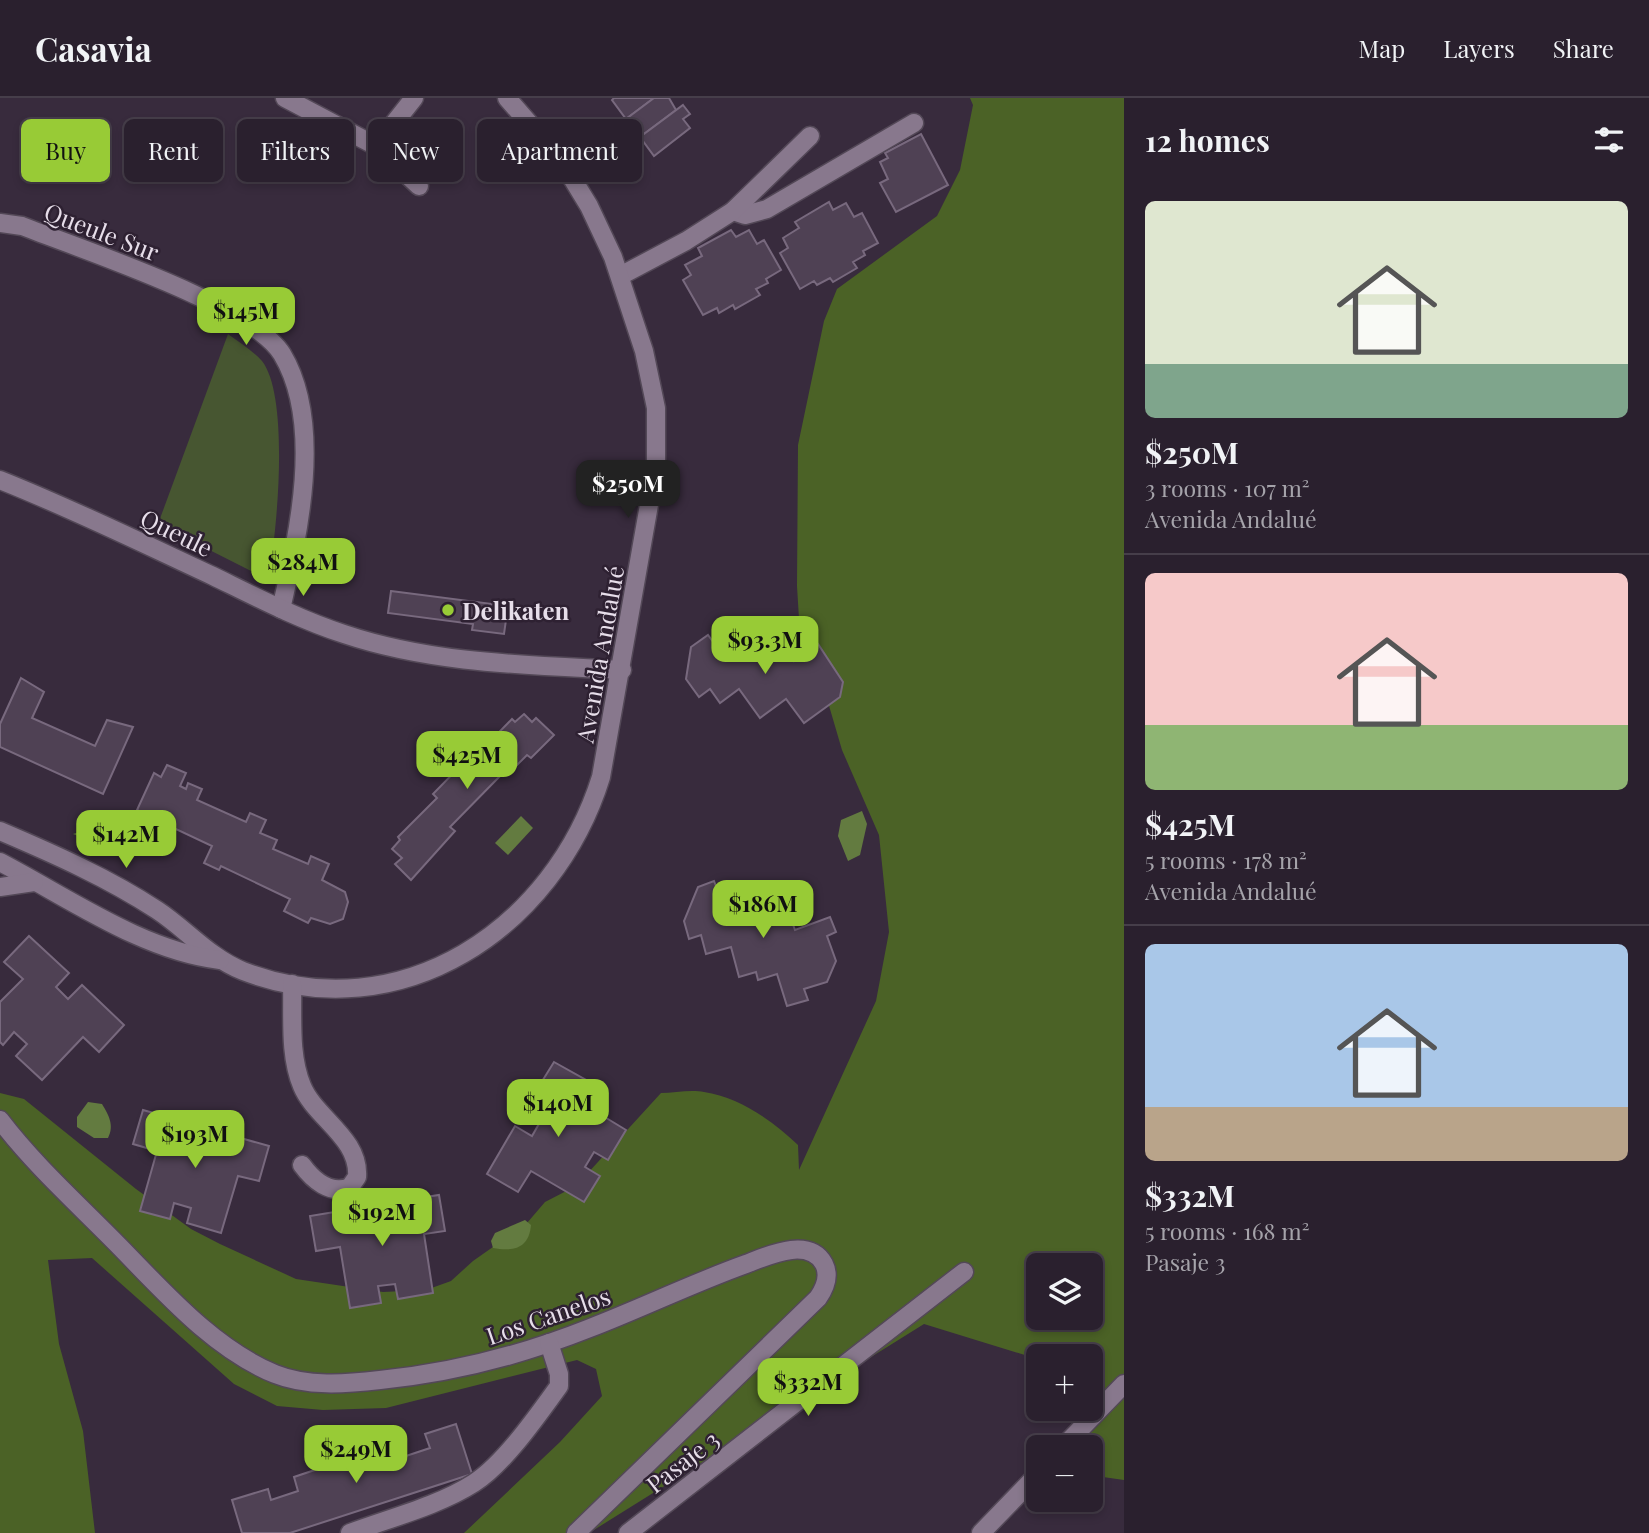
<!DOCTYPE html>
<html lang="en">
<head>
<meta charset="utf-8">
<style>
	:root { --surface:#2a202e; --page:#362d3a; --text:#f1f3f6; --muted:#a5a3aa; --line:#463e4a; --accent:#98cb36 }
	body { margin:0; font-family:"Playfair Display",serif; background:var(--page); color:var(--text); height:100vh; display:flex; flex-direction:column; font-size:26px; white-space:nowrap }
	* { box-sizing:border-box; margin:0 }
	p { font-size:23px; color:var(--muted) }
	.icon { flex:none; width:38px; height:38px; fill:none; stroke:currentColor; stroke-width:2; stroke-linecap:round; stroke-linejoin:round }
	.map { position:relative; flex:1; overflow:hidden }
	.sheet { display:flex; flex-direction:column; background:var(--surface); width:525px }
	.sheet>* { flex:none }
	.hud { position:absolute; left:21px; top:21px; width:665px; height:63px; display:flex; gap:14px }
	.fabs { position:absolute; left:1026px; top:1155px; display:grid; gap:14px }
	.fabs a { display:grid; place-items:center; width:77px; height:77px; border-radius:10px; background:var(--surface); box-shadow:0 4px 10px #0003,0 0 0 2px var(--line); font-size:35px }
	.price { position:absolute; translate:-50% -60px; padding:0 16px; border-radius:14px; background:var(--accent); color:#111; font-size:23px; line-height:46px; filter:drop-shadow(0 2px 4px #0008) }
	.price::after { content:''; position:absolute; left:50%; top:42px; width:21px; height:16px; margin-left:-10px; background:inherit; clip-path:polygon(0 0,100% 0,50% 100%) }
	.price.current { background:#222; color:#fff }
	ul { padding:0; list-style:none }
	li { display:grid; align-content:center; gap:14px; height:371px; padding:0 21px }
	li+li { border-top:2px solid var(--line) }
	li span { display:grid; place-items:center; height:217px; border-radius:10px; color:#555 }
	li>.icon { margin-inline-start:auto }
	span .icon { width:126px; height:126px; fill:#fffc; stroke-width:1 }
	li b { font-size:30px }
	h2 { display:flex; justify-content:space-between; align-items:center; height:84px; padding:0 21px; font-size:30px }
	.chip { padding:0 24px; border-radius:10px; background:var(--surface); box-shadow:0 4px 10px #0003,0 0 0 2px var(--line); font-size:24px; line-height:63px }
	.chip.current { background:var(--accent); color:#111 }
	header { display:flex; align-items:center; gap:42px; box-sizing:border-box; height:98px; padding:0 35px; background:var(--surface); border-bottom:2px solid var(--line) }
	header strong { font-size:33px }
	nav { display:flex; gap:38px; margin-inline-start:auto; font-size:24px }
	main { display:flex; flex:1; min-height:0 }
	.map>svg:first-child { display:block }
	.green { fill:#475631 }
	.forest { fill:#4b6226; fill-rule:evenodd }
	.water { fill:#637b40 }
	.building { fill:#4f4154; stroke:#78697e; stroke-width:2 }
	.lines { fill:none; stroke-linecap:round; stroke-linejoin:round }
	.minor-casing { stroke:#534857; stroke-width:21 }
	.minor { stroke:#88788d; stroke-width:18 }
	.poi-dot { fill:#98cb36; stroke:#2e2132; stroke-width:2.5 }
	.labels { text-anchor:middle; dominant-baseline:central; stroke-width:5; stroke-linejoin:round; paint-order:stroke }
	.street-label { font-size:24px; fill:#e7deea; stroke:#2e2132 }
	.poi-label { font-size:24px; font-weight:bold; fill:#e7deea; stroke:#2e2132; text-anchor:start }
</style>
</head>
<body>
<header>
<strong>Casavia</strong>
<nav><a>Map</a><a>Layers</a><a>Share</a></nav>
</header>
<main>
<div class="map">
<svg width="1124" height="1435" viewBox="0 0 1124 1435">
	<rect width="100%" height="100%" fill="#382b3d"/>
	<path class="green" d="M 228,236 C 239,244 253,253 262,263 C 290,299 277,433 269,477 L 257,476 L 158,426 Z"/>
	<path class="forest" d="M 970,0 L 1124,0 L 1124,1382 L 1103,1379 L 1090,1363 L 1090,1349 L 1080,1349 L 1076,1344 L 1082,1311 L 1090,1311 L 1090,1258 L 1028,1258 L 924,1226 L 589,1435 L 464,1435 L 560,1344 L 602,1298 L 596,1271 L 577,1262 L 386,1310 L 323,1312 L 277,1308 L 234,1286 L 92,1160 L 48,1162 L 59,1246 L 83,1333 L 95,1435 L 0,1435 L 0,995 L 24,1001 L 136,1091 L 191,1131 L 220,1146 L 296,1181 L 383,1194 L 426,1192 L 451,1183 L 473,1163 L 527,1125 L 545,1104 L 576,1088 L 661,995 C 674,995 691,991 704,994 C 739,999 773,1023 798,1047 L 799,1072 L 876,903 L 889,834 L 879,737 L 842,652 L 825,594 L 800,537 L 797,488 L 798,347 L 824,223 L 837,191 L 937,118 L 960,72 L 973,7 ZM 1038,1167 L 1090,1167 L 1090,1220 L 1038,1220 Z"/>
	<g class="water">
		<polygon points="862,713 867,726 860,757 848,763 838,738 841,722"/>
		<polygon points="521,718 533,730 508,757 495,745"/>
		<polygon points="107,730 116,737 111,751 73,736 87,731"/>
		<path d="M 88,1004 L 102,1006 C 108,1016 115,1027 108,1040 L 94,1040 L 77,1029 L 77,1019 Z"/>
		<path d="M 525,1122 L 531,1127 C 529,1150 514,1154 493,1150 L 491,1143 L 495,1135 Z"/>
	</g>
	<g class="building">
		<polygon points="614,0 654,0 626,21 612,2"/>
		<polygon points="654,0 669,0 676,12 640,39 626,21"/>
		<polygon points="683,7 690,16 683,21 690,30 654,58 640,39"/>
		<polygon points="921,36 948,87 896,114 880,85 888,81 880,64 888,60 885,55"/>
		<polygon points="829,104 833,112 846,105 854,119 862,115 878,145 863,153 865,157 853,164 857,170 833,184 830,180 817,187 814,183 800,191 780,155 788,150 783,140 799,130 795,124"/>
		<polygon points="731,132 736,139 749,132 757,146 764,142 781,172 766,181 768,185 756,191 760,197 735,211 733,207 719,215 717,210 703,217 683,182 691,177 685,167 702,158 698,150"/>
		<polygon points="391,493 508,508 504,536 472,532 473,526 388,515"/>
		<polygon points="775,536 794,563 818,546 843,584 840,599 804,625 786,601 760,620 739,591 720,605 710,591 699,599 686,581 691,549 708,537 716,548 731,538 744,556"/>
		<polygon points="21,580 44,594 32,620 95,648 107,622 133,629 103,696 0,649 0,626"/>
		<polygon points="524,616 532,624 536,620 554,637 531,660 527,657 507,677 504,674 450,729 455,733 411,782 395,766 402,760 392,751 400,742 398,739 437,700 433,696 471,657 474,660 512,621 515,624"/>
		<polygon points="167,667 186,675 180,688 186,691 188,685 202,691 197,702 246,724 250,715 266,722 260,735 277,742 273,751 308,766 311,758 329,766 322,782 345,794 348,804 343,821 330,826 311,820 308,825 284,813 290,801 221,768 219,772 204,765 212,748 176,731 162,754 150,754 138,747 137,733 145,716 137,712 154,675 161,679"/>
		<polygon points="714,783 720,798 737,792 745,813 783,799 795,832 830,819 836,834 827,838 836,863 827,884 804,891 808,902 787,908 777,876 758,882 756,874 739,879 731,849 706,856 701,837 689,841 684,823 698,789"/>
		<polygon points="29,838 69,875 56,889 68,901 82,887 124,927 99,954 83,939 42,982 16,958 27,946 14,934 3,947 0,944 0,904 23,881 4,864"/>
		<polygon points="554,964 586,982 575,1001 626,1032 608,1062 594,1054 585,1069 600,1078 584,1104 531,1073 518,1094 487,1076 515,1028 532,1038 540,1024 523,1014"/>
		<polygon points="143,1012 196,1027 191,1045 207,1050 212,1032 269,1048 259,1083 238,1078 221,1135 187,1125 191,1110 174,1105 170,1121 140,1113 157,1053 133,1046"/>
		<polygon points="439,1097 445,1133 424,1136 433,1195 398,1201 395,1186 378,1188 381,1205 350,1210 340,1149 316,1153 310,1118 365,1109 368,1127 384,1125 381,1106"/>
		<polygon points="456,1326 472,1376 290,1435 242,1435 232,1402 268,1391 271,1402 298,1393 294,1379 398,1344 403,1359 430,1350 425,1336"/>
	</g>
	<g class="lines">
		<g class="minor-casing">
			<g id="minor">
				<polyline points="285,0 376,48 419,88"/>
				<polyline points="376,48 414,0"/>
				<polyline points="733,113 745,117 767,111 914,25"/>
				<path d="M 0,125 L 22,128 C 80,151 252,207 282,256 C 324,326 298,438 281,511"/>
				<polyline points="620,178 686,143 733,113 810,38"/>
				<path d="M 0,382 C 73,411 142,445 213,478 C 256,499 298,521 344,536 C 433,566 529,567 622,572"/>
				<path d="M 0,733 C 54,756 108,780 157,812 C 186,831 210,860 243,873 C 401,934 554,830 601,679 L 656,367 L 656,310 L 644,253 L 613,159 L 589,108 L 561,62 L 507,0"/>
				<path d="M 0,764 C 69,800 143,853 220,862"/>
				<polyline points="0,789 34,784"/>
				<path d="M 292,886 C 293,919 289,957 302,988 C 315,1020 360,1040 357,1079 L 350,1089 C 330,1097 313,1082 302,1067"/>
				<path d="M 0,1022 C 35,1068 80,1108 120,1149 C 165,1195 214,1251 275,1276 C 307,1289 346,1286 380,1282 C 452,1275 522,1257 590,1230 C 642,1210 693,1185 746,1166 C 767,1158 809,1138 824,1166 C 830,1178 825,1190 818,1200 L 576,1435"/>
				<polyline points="1063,1349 1124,1286"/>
				<path d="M 350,1435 C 390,1420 438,1408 474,1385 C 504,1366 538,1317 559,1288 L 559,1276 L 549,1245"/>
				<polyline points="628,1435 964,1174"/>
				<polyline points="981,1435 1038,1376"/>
			</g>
		</g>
		<use href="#minor" class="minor"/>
	</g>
	<circle class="poi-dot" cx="448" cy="512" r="7"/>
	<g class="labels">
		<g class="street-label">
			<text transform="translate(102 133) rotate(21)">Queule Sur</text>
			<text transform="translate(177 434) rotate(26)">Queule</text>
			<text transform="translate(599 556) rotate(-80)">Avenida Andalué</text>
			<text transform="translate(548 1217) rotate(-19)">Los Canelos</text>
			<text transform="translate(682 1363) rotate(-38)">Pasaje 3</text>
		</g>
		<g class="poi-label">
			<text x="462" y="512">Delikaten</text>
		</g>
	</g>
</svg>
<div class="fabs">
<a><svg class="icon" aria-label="layers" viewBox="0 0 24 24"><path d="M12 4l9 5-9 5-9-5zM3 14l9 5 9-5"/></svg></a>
<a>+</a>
<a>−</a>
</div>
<b class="price" style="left:246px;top:249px">$145M</b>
<b class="price current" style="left:628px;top:422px">$250M</b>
<b class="price" style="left:303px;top:500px">$284M</b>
<b class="price" style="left:765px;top:578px">$93.3M</b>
<b class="price" style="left:467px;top:693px">$425M</b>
<b class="price" style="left:126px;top:772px">$142M</b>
<b class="price" style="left:763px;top:842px">$186M</b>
<b class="price" style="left:558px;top:1041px">$140M</b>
<b class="price" style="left:195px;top:1072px">$193M</b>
<b class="price" style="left:382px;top:1150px">$192M</b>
<b class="price" style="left:808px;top:1320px">$332M</b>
<b class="price" style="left:356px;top:1387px">$249M</b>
<div class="hud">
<a class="chip current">Buy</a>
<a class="chip">Rent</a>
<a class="chip">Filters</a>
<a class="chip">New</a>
<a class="chip">Apartment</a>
</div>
</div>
<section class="sheet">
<h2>12 homes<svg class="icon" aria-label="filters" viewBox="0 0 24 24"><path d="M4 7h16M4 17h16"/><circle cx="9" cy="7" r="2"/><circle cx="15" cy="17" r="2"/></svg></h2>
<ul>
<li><span style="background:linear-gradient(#dfe7d0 75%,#7fa58c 0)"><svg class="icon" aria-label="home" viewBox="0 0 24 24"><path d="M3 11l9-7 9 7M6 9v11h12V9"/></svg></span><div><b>$250M</b><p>3 rooms · 107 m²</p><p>Avenida Andalué</p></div></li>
<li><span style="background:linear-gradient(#f6c9c9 70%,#8fb573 0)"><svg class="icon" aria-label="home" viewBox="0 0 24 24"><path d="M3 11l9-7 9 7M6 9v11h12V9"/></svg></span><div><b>$425M</b><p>5 rooms · 178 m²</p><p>Avenida Andalué</p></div></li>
<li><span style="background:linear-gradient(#a9c7e8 75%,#b9a48a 0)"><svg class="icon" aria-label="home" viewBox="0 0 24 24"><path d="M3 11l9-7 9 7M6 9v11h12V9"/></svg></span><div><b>$332M</b><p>5 rooms · 168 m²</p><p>Pasaje 3</p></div></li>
</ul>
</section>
</main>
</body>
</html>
